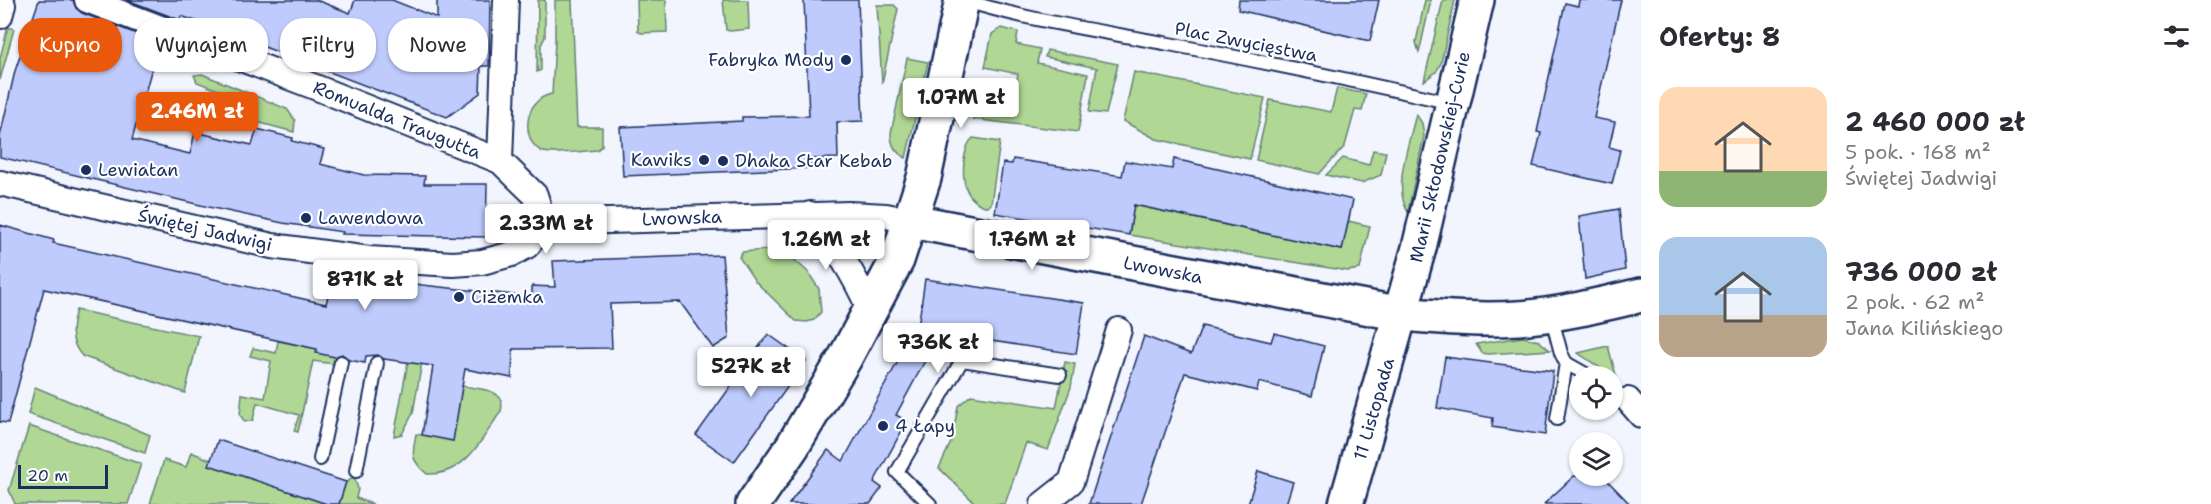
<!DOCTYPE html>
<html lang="pl">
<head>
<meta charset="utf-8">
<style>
	:root { --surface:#fff; --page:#f2f2f3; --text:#2b2b33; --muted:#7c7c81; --accent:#ea580c }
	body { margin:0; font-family:"Shantell Sans",sans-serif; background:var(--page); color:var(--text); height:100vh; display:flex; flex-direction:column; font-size:22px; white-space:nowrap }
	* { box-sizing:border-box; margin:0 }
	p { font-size:20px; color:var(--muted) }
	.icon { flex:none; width:33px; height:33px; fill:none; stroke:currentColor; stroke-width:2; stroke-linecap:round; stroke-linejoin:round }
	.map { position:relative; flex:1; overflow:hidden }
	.side { display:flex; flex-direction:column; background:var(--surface); width:570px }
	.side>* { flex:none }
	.banner { position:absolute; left:18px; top:18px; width:570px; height:54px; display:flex; gap:12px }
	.tools { position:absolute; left:1569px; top:366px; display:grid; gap:12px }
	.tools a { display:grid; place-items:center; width:54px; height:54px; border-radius:50%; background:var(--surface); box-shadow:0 2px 4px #0004; font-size:30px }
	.scale { position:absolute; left:18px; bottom:15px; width:90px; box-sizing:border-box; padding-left:6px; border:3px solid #1b2f5e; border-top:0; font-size:16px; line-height:21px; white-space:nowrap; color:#1b2f5e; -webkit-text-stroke:4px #fff; paint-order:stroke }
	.price { position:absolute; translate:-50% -51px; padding:0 14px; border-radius:6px; background:#fff; color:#222; font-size:20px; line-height:39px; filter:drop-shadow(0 2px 3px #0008) }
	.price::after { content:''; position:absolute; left:50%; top:36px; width:18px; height:14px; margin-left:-9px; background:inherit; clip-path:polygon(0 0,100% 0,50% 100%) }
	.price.selected { background:var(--accent); color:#fff }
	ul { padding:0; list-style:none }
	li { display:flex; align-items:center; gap:18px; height:150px; padding:0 18px }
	li span { display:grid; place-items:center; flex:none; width:168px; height:120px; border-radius:18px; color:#555 }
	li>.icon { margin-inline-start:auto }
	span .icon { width:72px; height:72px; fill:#fffc; stroke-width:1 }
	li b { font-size:26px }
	h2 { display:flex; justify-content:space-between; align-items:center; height:72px; padding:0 18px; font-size:26px }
	.chip { padding:0 21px; border-radius:24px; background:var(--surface); box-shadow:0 2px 4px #0004; font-size:21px; line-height:54px }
	.chip.selected { background:var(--accent); color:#fff }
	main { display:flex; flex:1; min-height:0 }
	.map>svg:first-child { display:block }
	.green { fill:#b0d793; stroke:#668378; stroke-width:1.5 }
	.building { fill:#becbfc; stroke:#1b2f5e; stroke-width:1.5 }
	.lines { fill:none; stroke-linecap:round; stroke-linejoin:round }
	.lane-casing { stroke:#1b2f5e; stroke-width:16 }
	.street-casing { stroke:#1b2f5e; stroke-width:28 }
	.secondary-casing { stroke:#1b2f5e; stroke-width:38 }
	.lane { stroke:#fff; stroke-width:12 }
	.street { stroke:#fff; stroke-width:24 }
	.secondary { stroke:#fff; stroke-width:33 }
	.poi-dot { fill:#1b2f5e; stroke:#fff; stroke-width:2 }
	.labels { text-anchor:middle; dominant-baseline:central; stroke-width:4.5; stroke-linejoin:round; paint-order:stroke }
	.street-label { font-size:18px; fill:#1b2f5e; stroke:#fff }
	.poi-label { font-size:18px; fill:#1b2f5e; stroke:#fff; text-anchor:start }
</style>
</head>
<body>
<main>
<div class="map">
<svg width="1641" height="504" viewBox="0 0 1641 504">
	<rect width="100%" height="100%" fill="#f2f5fe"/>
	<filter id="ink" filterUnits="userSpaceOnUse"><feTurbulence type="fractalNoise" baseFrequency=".0167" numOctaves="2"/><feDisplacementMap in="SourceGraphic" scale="12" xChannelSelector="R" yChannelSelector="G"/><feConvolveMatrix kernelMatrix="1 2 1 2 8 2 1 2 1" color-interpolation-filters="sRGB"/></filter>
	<g filter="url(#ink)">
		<g class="green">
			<polygon points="538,0 545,0 545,37 541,45 541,70 537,72"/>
			<path d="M 555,0 L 572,0 L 577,127 L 602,127 L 602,146 L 597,150 C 585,151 551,156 541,151 C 521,140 523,99 552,94 L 555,41 Z"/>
			<polygon points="637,0 666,0 667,32 641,33 638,31"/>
			<polygon points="723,0 748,0 749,29 730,31 726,30"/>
			<polygon points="1425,0 1431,0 1419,53 1416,42"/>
			<polygon points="1443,0 1455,0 1441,63 1436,72 1424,81"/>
			<polygon points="877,5 894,5 898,9 882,83"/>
			<polygon points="8,27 14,29 0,80 0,58"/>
			<polygon points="1001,28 1018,32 1016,44 1040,49 1037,63 1088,74 1078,132 973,119 980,92 1013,98 1018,74 985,67 992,34"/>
			<polygon points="1047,50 1118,64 1106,114 1089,112 1097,68 1045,57"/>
			<path d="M 907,58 L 928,62 L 906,158 C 895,152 891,145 891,133 Z"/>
			<polygon points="1134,72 1265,98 1250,159 1156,139 1123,121"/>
			<polygon points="202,74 287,109 295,120 294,132 253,121 257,105 197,82 194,75"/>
			<polygon points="1337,88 1366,94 1362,111 1355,110 1345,146 1319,174 1256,160 1270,100 1331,112"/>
			<path d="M 1416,114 L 1422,123 L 1424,136 L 1408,212 C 1392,187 1410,141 1416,114 Z"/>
			<path d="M 973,138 L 1000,142 L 991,204 L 988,207 C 964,201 962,180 964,160 C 966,151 966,144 973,138 Z"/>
			<polygon points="1373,150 1386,152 1381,175 1362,183 1326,175 1343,158 1369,165"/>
			<polygon points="1134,205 1342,250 1348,221 1370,226 1360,269 1348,271 1129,235"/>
			<polygon points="767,250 790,256 808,272 819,289 821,312 814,320 807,322 796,321 755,281 739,257 742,252"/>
			<path d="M 76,310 L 199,336 L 185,393 L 82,356 C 69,341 71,327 76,310 Z"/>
			<polygon points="413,335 426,339 413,413 402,434 394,436"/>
			<polygon points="1523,337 1539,341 1550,350 1488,354 1482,353 1476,344"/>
			<polygon points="278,341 317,349 317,353 335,357 333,364 313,361 298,432 294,431 299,415 257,403 253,420 245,422 240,415 242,394 265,398 271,361 250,356 253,348 276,353"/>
			<polygon points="1608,346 1617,379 1578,353"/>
			<polygon points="1065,362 1075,364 1071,387 1048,450 1026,443 1005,504 976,504 939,468 952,440 958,406 971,395 1056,408"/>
			<path d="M 462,386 C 478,389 507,388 501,411 C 482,439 465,476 427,474 C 410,459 412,455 416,434 L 453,440 Z"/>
			<polygon points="35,387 150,435 145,453 28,414"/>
			<polygon points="29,426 141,464 128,504 15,504 9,490"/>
			<polygon points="191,452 211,460 210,465 327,504 150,504 164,460 186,467"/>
			<polygon points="353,478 355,479 358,489 356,498 373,504 339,504 346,482"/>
		</g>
		<g class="building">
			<polygon points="39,0 73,0 76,8 82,13 171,47 164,67 153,64 132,140 190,154 195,132 252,145 257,129 293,138 292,141 324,149 320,164 364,175 425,176 424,184 487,184 486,237 342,234 343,232 283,223 213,208 0,157 0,136 15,71"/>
			<polygon points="127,0 316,0 350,13 355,0 392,0 437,18 437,0 490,0 489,66 481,66 480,93 447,117 207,25 181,16 180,20"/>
			<polygon points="804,0 858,0 863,121 837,122 838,158 811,159 811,168 623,176 620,127 742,121 742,117 809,116"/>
			<polygon points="1239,0 1379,0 1370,41 1238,10"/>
			<polygon points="1579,0 1621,0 1594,118 1615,122 1609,147 1620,150 1612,184 1533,166 1541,133 1537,132 1565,3 1578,6"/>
			<polygon points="1013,159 1122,176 1125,161 1172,169 1174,159 1353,200 1342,250 1134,205 1129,235 995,213 1003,163 1012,164"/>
			<polygon points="1619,209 1625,270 1585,279 1579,216"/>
			<polygon points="0,225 54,240 53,243 326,304 334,270 422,285 532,297 532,286 555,287 553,261 722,255 729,338 713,348 680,302 610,304 612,348 513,349 512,378 465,369 453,441 422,435 433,366 384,359 378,355 366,356 365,363 349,360 342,354 335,357 316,353 317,349 44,289 8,423 0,422"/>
			<polygon points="925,279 1084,303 1076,354 940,333 896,415 907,421 874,482 882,488 870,504 789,504 828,450 843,461 907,345 915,348"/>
			<polygon points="1202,326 1271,342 1274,333 1324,346 1312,396 1259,382 1257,391 1185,373 1141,504 1089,504 1144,336 1191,354"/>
			<polygon points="768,334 806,361 734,462 696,435"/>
			<polygon points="1445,357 1553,371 1545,435 1492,427 1493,418 1437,408"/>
			<polygon points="218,440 346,482 339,504 327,504 209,465"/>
			<polygon points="1258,471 1293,482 1286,504 1248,504"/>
			<polygon points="1574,476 1603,476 1630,504 1544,504"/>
		</g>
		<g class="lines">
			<g class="lane-casing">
				<g id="lane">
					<path d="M 963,0 C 1030,21 1100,31 1169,44 C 1263,62 1357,81 1451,103"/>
					<polyline points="1551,315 1561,353 1566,363 1557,419"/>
					<polyline points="1566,363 1589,376"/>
					<polyline points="1612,391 1628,400"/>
					<polyline points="320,459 341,362"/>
					<polyline points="356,471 377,363"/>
					<polyline points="930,504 897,472 962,360 1060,375"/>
				</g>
			</g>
			<g class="street-casing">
				<g id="street">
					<polyline points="0,16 3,5"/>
					<polyline points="500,161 506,0"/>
					<polyline points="0,183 272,246 369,259 453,264 482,262 512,254 527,246 536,235 540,223 539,208 535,195 500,161 315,87 87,0"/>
					<path d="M 810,214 C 836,246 853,272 870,310"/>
					<polyline points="540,223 849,214 886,216 911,221"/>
					<polyline points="1628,400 1641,415"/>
					<polyline points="1043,504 1071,482 1119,330"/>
				</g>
			</g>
			<g class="secondary-casing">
				<g id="secondary">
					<path d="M 911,221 L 1402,314 C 1440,317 1479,321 1518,318 C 1559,315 1600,305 1641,295"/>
					<polyline points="753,504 792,447 845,358 897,260 924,178 962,0"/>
					<polyline points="1346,504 1419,248 1477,0"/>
				</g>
			</g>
			<use href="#lane" class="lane"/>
			<use href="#street" class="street"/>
			<use href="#secondary" class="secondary"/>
		</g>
	</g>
	<g class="poi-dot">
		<circle cx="846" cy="60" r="6"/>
		<circle cx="704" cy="160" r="6"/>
		<circle cx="723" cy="161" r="6"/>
		<circle cx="86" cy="170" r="6"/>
		<circle cx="306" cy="218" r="6"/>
		<circle cx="459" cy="297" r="6"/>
		<circle cx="883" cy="426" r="6"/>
	</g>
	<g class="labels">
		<g class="street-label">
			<text transform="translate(1246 42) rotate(11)">Plac Zwycięstwa</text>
			<text transform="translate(397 120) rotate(22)">Romualda Traugutta</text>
			<text transform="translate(1440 157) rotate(-77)">Marii Skłodowskiej-Curie</text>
			<text transform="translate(682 218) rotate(-2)">Lwowska</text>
			<text transform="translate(205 230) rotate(13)">Świętej Jadwigi</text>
			<text transform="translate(1163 270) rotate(11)">Lwowska</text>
			<text transform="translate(1374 409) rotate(-74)">11 Listopada</text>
		</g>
		<g class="poi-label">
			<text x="834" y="60" text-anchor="end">Fabryka Mody</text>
			<text x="692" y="160" text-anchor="end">Kawiks</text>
			<text x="735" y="161">Dhaka Star Kebab</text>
			<text x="98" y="170">Lewiatan</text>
			<text x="318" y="218">Lawendowa</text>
			<text x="471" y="297">Ciżemka</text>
			<text x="895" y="426">4 Łapy</text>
		</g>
	</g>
</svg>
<div class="tools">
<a><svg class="icon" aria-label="locate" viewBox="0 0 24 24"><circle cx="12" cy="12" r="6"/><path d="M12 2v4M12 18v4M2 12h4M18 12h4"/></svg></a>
<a><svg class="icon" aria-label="layers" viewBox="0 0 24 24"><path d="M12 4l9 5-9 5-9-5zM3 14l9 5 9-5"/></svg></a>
</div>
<div class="scale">20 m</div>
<b class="price" style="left:961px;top:129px">1.07M zł</b>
<b class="price selected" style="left:197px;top:143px">2.46M zł</b>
<b class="price" style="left:546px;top:255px">2.33M zł</b>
<b class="price" style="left:826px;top:271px">1.26M zł</b>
<b class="price" style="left:1032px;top:271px">1.76M zł</b>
<b class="price" style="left:365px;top:311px">871K zł</b>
<b class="price" style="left:938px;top:374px">736K zł</b>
<b class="price" style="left:751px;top:398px">527K zł</b>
<div class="banner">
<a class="chip selected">Kupno</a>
<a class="chip">Wynajem</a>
<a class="chip">Filtry</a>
<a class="chip">Nowe</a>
</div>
</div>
<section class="side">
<h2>Oferty: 8<svg class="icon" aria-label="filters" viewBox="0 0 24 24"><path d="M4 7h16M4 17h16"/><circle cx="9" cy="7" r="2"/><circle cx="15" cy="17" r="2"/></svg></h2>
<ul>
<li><span style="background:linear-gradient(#ffd9b3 70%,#8fb573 0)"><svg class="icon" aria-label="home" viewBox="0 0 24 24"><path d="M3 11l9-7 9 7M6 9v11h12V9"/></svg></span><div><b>2 460 000 zł</b><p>5 pok. · 168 m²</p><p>Świętej Jadwigi</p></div></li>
<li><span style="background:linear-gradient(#a9c7e8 65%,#b9a48a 0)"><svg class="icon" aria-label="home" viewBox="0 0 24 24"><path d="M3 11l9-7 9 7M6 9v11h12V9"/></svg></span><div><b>736 000 zł</b><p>2 pok. · 62 m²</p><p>Jana Kilińskiego</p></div></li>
</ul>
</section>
</main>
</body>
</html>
